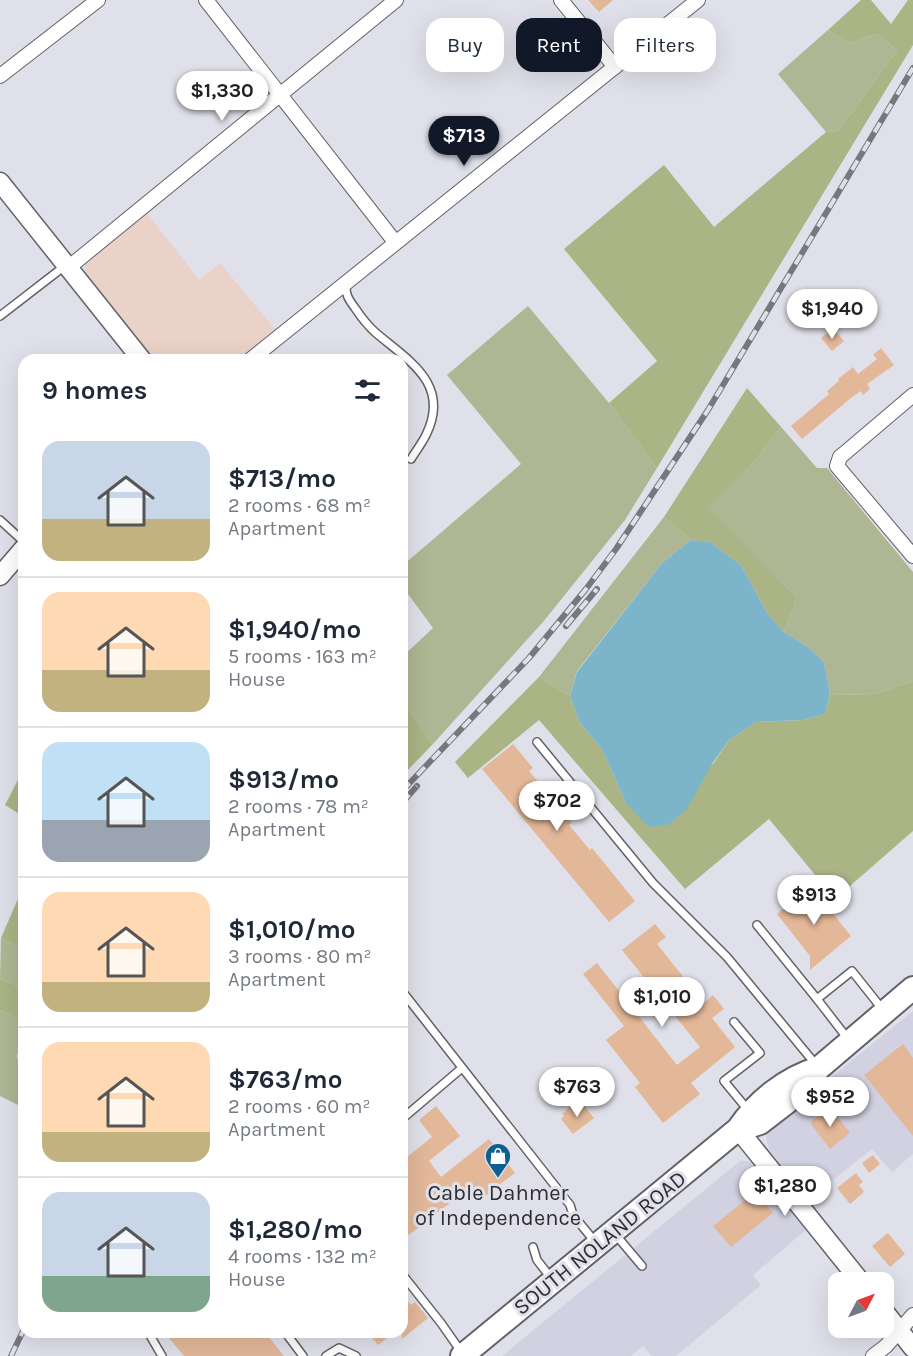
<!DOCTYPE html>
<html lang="en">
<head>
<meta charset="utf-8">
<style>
	:root { --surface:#fff; --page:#f2f2f3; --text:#1f2937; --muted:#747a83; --line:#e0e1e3; --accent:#111827 }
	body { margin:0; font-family:Karla,sans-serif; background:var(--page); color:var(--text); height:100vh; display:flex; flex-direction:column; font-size:22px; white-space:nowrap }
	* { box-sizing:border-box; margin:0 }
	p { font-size:20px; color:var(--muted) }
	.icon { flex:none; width:33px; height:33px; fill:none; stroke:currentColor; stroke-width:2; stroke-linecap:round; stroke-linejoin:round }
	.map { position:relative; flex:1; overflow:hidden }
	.details { position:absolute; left:18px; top:354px; width:390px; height:984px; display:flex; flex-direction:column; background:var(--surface); border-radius:18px; box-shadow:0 6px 24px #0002 }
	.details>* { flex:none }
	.banner { position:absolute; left:426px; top:18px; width:396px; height:54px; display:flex; gap:12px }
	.needle { width:39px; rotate:49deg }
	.buttons { position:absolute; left:828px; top:1272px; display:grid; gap:12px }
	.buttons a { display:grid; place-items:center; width:66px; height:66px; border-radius:12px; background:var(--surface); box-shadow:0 6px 24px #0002; font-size:30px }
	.price { position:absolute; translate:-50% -51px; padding:0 14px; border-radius:21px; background:#fff; color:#222; font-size:20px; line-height:39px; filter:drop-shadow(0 2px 3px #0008) }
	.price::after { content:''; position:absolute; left:50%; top:36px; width:18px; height:14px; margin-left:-9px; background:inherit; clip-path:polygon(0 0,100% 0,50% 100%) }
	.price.current { background:var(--accent); color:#fff }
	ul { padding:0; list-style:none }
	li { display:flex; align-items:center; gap:18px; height:150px; padding:0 24px }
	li+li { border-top:2px solid var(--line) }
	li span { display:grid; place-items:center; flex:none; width:168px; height:120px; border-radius:18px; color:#555 }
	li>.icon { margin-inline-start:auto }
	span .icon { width:72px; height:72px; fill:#fffc; stroke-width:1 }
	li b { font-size:26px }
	h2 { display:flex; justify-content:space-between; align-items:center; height:72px; padding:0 24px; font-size:26px }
	.pill { padding:0 21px; border-radius:18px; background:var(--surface); box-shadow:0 6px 24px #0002; font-size:21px; line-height:54px }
	.pill.current { background:var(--accent); color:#fff }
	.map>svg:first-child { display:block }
	.built { fill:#d1d1e2 }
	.industrial { fill:#ead2c8 }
	.green { fill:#aeb693 }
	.forest { fill:#aab485 }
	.water { fill:#7cb5c9 }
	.building { fill:#e3b899 }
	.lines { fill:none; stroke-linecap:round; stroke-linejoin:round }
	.service-casing { stroke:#616169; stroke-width:10 }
	.minor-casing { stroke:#616169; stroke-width:16 }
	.tertiary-casing { stroke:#616169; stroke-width:21 }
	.primary-casing { stroke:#616169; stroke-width:26 }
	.service { stroke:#fff; stroke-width:7 }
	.minor { stroke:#fff; stroke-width:14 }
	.tertiary { stroke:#fff; stroke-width:18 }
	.primary { stroke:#fff; stroke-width:22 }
	.rail-casing { stroke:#77777e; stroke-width:6 }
	.rail { stroke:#e0e0ea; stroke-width:4; stroke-dasharray:11; stroke-linecap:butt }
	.labels { text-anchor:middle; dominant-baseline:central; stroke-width:6; stroke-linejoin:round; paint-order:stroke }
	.poi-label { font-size:22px; fill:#2d2d31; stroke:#e0e0ea }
	.street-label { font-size:22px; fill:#2d2d31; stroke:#e0e0ea }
</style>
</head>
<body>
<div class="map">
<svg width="913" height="1356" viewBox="0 0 913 1356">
	<rect width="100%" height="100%" fill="#e0e0ea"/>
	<g class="built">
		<polygon points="913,1011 913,1154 892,1172 872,1149 807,1200 769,1149 766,1137 770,1127"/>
		<polygon points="740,1161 749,1161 759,1166 808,1228 753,1275 761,1285 676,1356 652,1356 643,1346 631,1356 502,1356"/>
	</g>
	<polygon class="industrial" points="147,213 199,280 220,263 277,332 241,360 150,360 90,286 85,273 85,264"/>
	<g class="green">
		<polygon points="828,30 849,43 876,34 897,50 838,131 826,132 778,74"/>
		<polygon points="528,306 609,403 657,468 625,520 543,622 433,744 402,699 402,657 433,628 402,586 402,566 521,464 447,375"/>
		<polygon points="781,427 817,468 827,468 913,572 913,681 876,694 830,695 824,662 808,647 784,632 797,597 706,507 749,468"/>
		<polygon points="664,517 691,540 662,563 577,671 570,696 539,677"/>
		<polygon points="1,938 24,951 24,988 0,979"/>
		<polygon points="0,1010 24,1023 24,1031 17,1056 24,1083 24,1108 0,1096"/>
	</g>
	<g class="forest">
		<polygon points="861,0 871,0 891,24 908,0 913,0 913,45 657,468 609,403 657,361 564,249 664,165 714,227 826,132 838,131 897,50 876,34 849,43 828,30"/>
		<polygon points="747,388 781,427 749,468 707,507 797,597 784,632 767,613 741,565 710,542 691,540 664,517"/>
		<polygon points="539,677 570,696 579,721 603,751 626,803 713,764 729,740 756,722 803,720 825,714 830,695 876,694 913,681 913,831 835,899 769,819 685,889 539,720 468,778 455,762"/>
		<polygon points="402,699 433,744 402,776"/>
		<polygon points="24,768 24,817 5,805"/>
		<polygon points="24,885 24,951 1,938"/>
		<polygon points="0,979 24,988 24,1023 0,1010"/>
	</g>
	<polygon class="water" points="691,540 710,542 741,565 767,613 784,632 808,647 824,662 830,695 825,714 803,720 756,722 729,740 712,764 687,809 668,825 649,827 626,803 603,751 579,721 570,696 577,672 662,563"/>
	<g class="building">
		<polygon points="588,0 613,0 599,12"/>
		<polygon points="833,328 844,341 832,351 821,338"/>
		<polygon points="881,348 894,365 867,384 870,389 863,395 861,391 852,397 802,439 791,426 829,394 827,391 839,381 838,379 853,367 858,374 877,359 873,355"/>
		<polygon points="513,744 533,768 529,771 572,823 569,825 590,850 592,848 635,901 609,922 482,769"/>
		<polygon points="810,885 851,936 810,970 810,956 777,914"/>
		<polygon points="655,924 666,937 657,944 704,1003 713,995 724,1009 712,1018 735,1047 691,1083 700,1094 663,1123 635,1087 640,1083 606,1040 624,1026 583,974 597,963 677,1065 700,1047 622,950"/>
		<polygon points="903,1044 913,1058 913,1136 864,1075"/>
		<polygon points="581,1102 594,1118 573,1134 561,1119 564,1116 562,1114 572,1105 574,1108"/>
		<polygon points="436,1106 460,1136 429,1161 441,1177 489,1139 515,1173 481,1199 471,1187 402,1240 402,1161 432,1137 419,1120"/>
		<polygon points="830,1107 850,1133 830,1149 810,1123"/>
		<polygon points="873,1155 880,1164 869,1173 862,1163"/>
		<polygon points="856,1173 863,1182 859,1185 864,1192 850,1204 837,1188"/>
		<polygon points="758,1190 768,1203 766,1205 773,1213 731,1247 713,1226"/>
		<polygon points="888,1233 905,1254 890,1267 872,1246"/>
		<polygon points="402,1294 411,1305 415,1302 428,1318 402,1339"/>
		<polygon points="164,1332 265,1332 284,1356 184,1356"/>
		<polygon points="367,1332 395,1332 378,1345"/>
	</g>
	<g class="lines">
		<g class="service-casing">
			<g id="service">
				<path d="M 347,283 C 344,293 349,300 355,308 C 361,317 368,326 376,333 C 409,361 451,384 426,435 C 422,443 416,451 411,459"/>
				<polyline points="0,316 66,265"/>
				<polyline points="0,520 24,542"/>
				<polyline points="537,742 653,883 727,957 817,1066"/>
				<polyline points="757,925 817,999"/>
				<polyline points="402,991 570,1205 573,1215 596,1243"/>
				<polyline points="734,1022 760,1053 724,1081 748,1110"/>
				<polyline points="848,1039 817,999 852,971 883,1010"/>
				<polyline points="402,1119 462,1068"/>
				<polyline points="615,1234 642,1266"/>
				<polyline points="533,1247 537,1260 551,1278"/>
				<polyline points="402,1274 441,1323 462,1353"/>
				<polyline points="148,1332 162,1356"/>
				<polyline points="285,1332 303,1356"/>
				<polyline points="326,1356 339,1348 356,1356"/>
			</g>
		</g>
		<g class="minor-casing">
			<g id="minor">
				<polyline points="206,0 395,242"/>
				<polyline points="561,0 615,67"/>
				<polyline points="0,76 98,0"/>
				<polyline points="68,268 396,0"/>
				<polyline points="250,360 698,0"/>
				<polyline points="913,395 846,452 840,457 837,466 913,556"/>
				<polyline points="873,1356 886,1346 913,1315"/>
			</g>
		</g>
		<g class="tertiary-casing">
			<g id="tertiary">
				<polyline points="0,182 142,360"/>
				<polyline points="0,576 24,548"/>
				<polyline points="738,1129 861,1282"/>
				<polyline points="884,1311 913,1348"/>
			</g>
		</g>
		<g class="primary-casing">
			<g id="primary">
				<polyline points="754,1125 760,1123 799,1093 819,1068 913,988"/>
				<path d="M 462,1356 L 738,1129 C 757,1101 786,1078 819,1068"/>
			</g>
		</g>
		<use href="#service" class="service"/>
		<use href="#minor" class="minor"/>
		<use href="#tertiary" class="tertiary"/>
		<use href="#primary" class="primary"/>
		<g class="rail-casing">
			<g id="rail">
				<polyline points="566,626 597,589"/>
				<polyline points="402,791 529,658 586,589 616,549 708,410 913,68"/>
				<polyline points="402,803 417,786"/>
				<polyline points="11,1356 24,1329"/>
			</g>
		</g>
		<use href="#rail" class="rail"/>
	</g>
	<defs>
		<g id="shop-pin" transform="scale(1.35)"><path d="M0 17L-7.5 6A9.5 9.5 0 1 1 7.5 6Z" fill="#0c5f91" stroke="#e0e0ea"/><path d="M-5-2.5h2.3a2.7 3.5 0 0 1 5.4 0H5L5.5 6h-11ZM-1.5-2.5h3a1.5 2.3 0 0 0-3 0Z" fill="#fff"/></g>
	</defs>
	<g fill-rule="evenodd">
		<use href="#shop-pin" x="498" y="1156"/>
	</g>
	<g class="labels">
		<g class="poi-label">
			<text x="498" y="1193">Cable Dahmer<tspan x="498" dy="25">of Independence</tspan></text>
		</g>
		<g class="street-label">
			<text transform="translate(600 1243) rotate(-39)">SOUTH NOLAND ROAD</text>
		</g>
	</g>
</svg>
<div class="buttons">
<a><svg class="needle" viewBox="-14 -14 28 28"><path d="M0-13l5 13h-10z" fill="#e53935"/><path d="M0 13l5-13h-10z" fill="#747a83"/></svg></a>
</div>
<b class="price" style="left:222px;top:122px">$1,330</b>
<b class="price current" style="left:464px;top:167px">$713</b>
<b class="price" style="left:832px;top:340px">$1,940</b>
<b class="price" style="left:557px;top:832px">$702</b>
<b class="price" style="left:814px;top:926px">$913</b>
<b class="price" style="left:662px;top:1028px">$1,010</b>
<b class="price" style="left:577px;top:1118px">$763</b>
<b class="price" style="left:830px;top:1128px">$952</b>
<b class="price" style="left:785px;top:1217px">$1,280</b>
<div class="banner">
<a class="pill">Buy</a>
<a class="pill current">Rent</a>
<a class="pill">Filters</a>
</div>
<section class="details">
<h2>9 homes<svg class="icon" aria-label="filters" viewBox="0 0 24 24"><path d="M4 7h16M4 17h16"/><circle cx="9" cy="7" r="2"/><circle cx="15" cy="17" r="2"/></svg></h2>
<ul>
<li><span style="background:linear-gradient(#c9d6e8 65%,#c2b280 0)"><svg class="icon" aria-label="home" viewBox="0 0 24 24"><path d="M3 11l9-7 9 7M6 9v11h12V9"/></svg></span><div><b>$713/mo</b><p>2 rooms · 68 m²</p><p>Apartment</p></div></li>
<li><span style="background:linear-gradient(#ffd9b3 65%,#c2b280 0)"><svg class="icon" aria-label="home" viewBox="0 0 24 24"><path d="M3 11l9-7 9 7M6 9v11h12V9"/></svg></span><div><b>$1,940/mo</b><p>5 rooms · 163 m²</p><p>House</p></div></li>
<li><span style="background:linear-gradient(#bfe0f5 65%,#9aa5b1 0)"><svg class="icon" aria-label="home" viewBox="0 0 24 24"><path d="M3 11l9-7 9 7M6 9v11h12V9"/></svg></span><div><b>$913/mo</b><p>2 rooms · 78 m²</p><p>Apartment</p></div></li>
<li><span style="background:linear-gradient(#ffd9b3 75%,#c2b280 0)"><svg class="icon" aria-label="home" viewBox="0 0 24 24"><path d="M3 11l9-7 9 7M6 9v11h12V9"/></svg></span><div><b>$1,010/mo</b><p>3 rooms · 80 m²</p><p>Apartment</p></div></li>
<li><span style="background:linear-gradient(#ffd9b3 75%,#c2b280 0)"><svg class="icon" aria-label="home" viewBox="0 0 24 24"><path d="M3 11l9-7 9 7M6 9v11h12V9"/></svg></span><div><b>$763/mo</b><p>2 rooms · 60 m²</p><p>Apartment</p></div></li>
<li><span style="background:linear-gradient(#c9d6e8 70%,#7fa58c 0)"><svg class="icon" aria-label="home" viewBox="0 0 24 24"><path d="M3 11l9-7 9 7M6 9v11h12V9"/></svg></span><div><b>$1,280/mo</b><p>4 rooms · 132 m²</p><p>House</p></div></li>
</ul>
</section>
</div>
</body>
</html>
